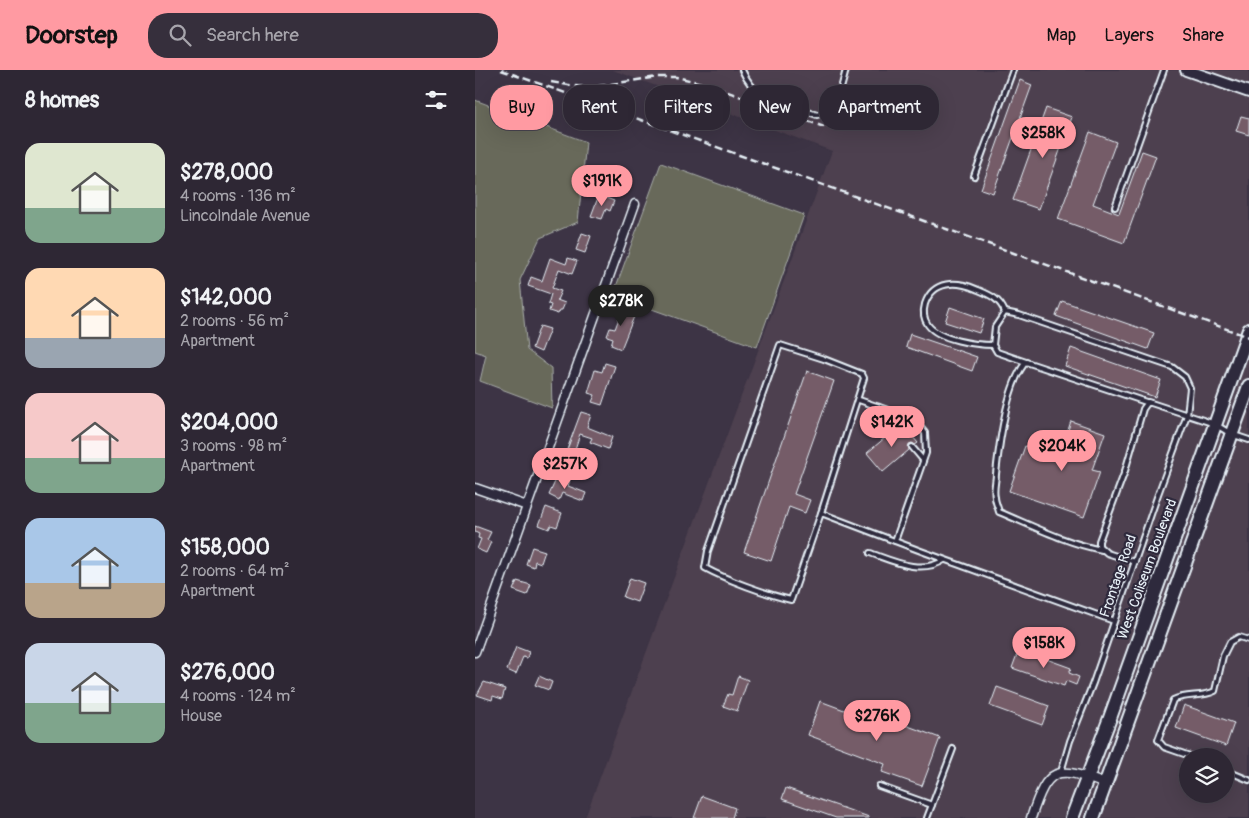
<!DOCTYPE html>
<html lang="en">
<head>
<meta charset="utf-8">
<style>
	:root { --surface:#2e2734; --page:#362f3c; --text:#f1f3f6; --muted:#a7a5ac; --line:#49444f; --accent:#ff9aa2 }
	body { margin:0; font-family:Pangolin,sans-serif; background:var(--page); color:var(--text); height:100vh; display:flex; flex-direction:column; font-size:19px; white-space:nowrap }
	* { box-sizing:border-box; margin:0 }
	p { font-size:16px; color:var(--muted) }
	.icon { flex:none; width:28px; height:28px; fill:none; stroke:currentColor; stroke-width:2; stroke-linecap:round; stroke-linejoin:round }
	.map { position:relative; flex:1; overflow:hidden }
	.details { display:flex; flex-direction:column; background:var(--surface); width:475px }
	.details>* { flex:none }
	.top-card { position:absolute; left:15px; top:15px; width:475px; height:45px; display:flex; gap:10px }
	.buttons { position:absolute; left:704px; top:678px; display:grid; gap:10px }
	.buttons a { display:grid; place-items:center; width:55px; height:55px; border-radius:50%; background:var(--surface); box-shadow:0 5px 20px #0002,0 0 0 1px var(--line); font-size:25px }
	.price { position:absolute; translate:-50% -42px; padding:0 11px; border-radius:18px; background:var(--accent); color:#111; font-size:16px; line-height:32px; filter:drop-shadow(0 1px 2px #0008) }
	.price::after { content:''; position:absolute; left:50%; top:30px; width:15px; height:11px; margin-left:-8px; background:inherit; clip-path:polygon(0 0,100% 0,50% 100%) }
	.price.on { background:#222; color:#fff }
	ul { padding:0; list-style:none }
	li { display:flex; align-items:center; gap:15px; height:125px; padding:0 25px }
	li span { display:grid; place-items:center; flex:none; width:140px; height:100px; border-radius:15px; color:#555 }
	li>.icon { margin-inline-start:auto }
	span .icon { width:60px; height:60px; fill:#fffc; stroke-width:1 }
	li b { font-size:21px }
	h2 { display:flex; justify-content:space-between; align-items:center; height:60px; padding:0 25px; font-size:21px }
	.chip { padding:0 18px; border-radius:20px; background:var(--surface); box-shadow:0 5px 20px #0002,0 0 0 1px var(--line); font-size:18px; line-height:45px }
	.chip.on { background:var(--accent); color:#111 }
	header { display:flex; align-items:center; gap:30px; box-sizing:border-box; height:70px; padding:0 25px; background:var(--accent); color:#111 }
	header strong { font-size:24px }
	nav { display:flex; gap:28px; margin-inline-start:auto; font-size:18px }
	.search { width:350px; height:45px; background:var(--page); display:flex; align-items:center; gap:12px; box-sizing:border-box; padding:0 18px; border-radius:20px; color:var(--muted); font-size:19px }
	main { display:flex; flex:1; min-height:0 }
	.map>svg:first-child { display:block }
	.built { fill:#4e404f; fill-rule:evenodd }
	.green { fill:#68695a; stroke:#a8ada9 }
	.building { fill:#745c67; stroke:#e8f1f8 }
	.lines { fill:none; stroke-linecap:round; stroke-linejoin:round }
	.service-casing { stroke:#e8f1f8; stroke-width:8 }
	.minor-casing { stroke:#e8f1f8; stroke-width:11 }
	.tertiary-casing { stroke:#e8f1f8; stroke-width:14 }
	.trunk-casing { stroke:#e8f1f8; stroke-width:16 }
	.service { stroke:#2f2a3d; stroke-width:4 }
	.minor { stroke:#2f2a3d; stroke-width:8 }
	.tertiary { stroke:#2f2a3d; stroke-width:10 }
	.trunk { stroke:#2f2a3d; stroke-width:12 }
	.rail { stroke:#e8f1f8; stroke-width:2.5; stroke-dasharray:8 4; stroke-linecap:butt }
	.labels { text-anchor:middle; dominant-baseline:central; stroke-width:4.5; stroke-linejoin:round; paint-order:stroke }
	.street-label { font-size:14px; fill:#e8f1f8; stroke:#2f2a3d }
</style>
</head>
<body>
<header>
<strong>Doorstep</strong>
<div class="search"><svg class="icon" aria-label="search" viewBox="0 0 24 24"><circle cx="10" cy="10" r="6"/><path d="M15 15l6 6"/></svg>Search here</div>
<nav><a>Map</a><a>Layers</a><a>Share</a></nav>
</header>
<main>
<section class="details">
<h2>8 homes<svg class="icon" aria-label="filters" viewBox="0 0 24 24"><path d="M4 7h16M4 17h16"/><circle cx="9" cy="7" r="2"/><circle cx="15" cy="17" r="2"/></svg></h2>
<ul>
<li><span style="background:linear-gradient(#dfe7d0 65%,#7fa58c 0)"><svg class="icon" aria-label="home" viewBox="0 0 24 24"><path d="M3 11l9-7 9 7M6 9v11h12V9"/></svg></span><div><b>$278,000</b><p>4 rooms · 136 m²</p><p>Lincolndale Avenue</p></div></li>
<li><span style="background:linear-gradient(#ffd9b3 70%,#9aa5b1 0)"><svg class="icon" aria-label="home" viewBox="0 0 24 24"><path d="M3 11l9-7 9 7M6 9v11h12V9"/></svg></span><div><b>$142,000</b><p>2 rooms · 56 m²</p><p>Apartment</p></div></li>
<li><span style="background:linear-gradient(#f6c9c9 65%,#7fa58c 0)"><svg class="icon" aria-label="home" viewBox="0 0 24 24"><path d="M3 11l9-7 9 7M6 9v11h12V9"/></svg></span><div><b>$204,000</b><p>3 rooms · 98 m²</p><p>Apartment</p></div></li>
<li><span style="background:linear-gradient(#a9c7e8 65%,#b9a48a 0)"><svg class="icon" aria-label="home" viewBox="0 0 24 24"><path d="M3 11l9-7 9 7M6 9v11h12V9"/></svg></span><div><b>$158,000</b><p>2 rooms · 64 m²</p><p>Apartment</p></div></li>
<li><span style="background:linear-gradient(#c9d6e8 60%,#7fa58c 0)"><svg class="icon" aria-label="home" viewBox="0 0 24 24"><path d="M3 11l9-7 9 7M6 9v11h12V9"/></svg></span><div><b>$276,000</b><p>4 rooms · 124 m²</p><p>House</p></div></li>
</ul>
</section>
<div class="map">
<svg width="774" height="748" viewBox="0 0 774 748">
	<rect width="100%" height="100%" fill="#3d3445"/>
	<filter id="ink" filterUnits="userSpaceOnUse"><feTurbulence type="fractalNoise" baseFrequency=".02" numOctaves="2"/><feDisplacementMap in="SourceGraphic" scale="10" xChannelSelector="R" yChannelSelector="G"/><feConvolveMatrix kernelMatrix="1 2 1 2 8 2 1 2 1" color-interpolation-filters="sRGB"/></filter>
	<g filter="url(#ink)">
		<path class="built" d="M 138,0 L 774,0 L 774,748 L 110,748 L 357,81 ZM 712,686 L 750,686 L 750,724 L 712,724 Z"/>
		<g class="green">
			<polygon points="0,30 111,72 103,152 65,168 45,210 52,280 76,298 77,338 5,311 11,285 0,281"/>
			<polygon points="186,93 329,145 282,277 138,225"/>
		</g>
		<g class="building">
			<polygon points="545,10 557,15 518,123 506,119"/>
			<polygon points="571,38 597,47 564,139 538,130"/>
			<polygon points="766,46 774,48 774,65 761,61"/>
			<polygon points="615,62 641,72 618,134 644,144 667,81 681,86 649,173 583,149"/>
			<polygon points="124,125 139,131 135,141 131,139 127,149 116,146"/>
			<polygon points="107,163 116,166 110,183 101,180"/>
			<polygon points="75,188 91,194 93,188 102,191 97,204 84,199 77,218 86,221 82,230 90,233 87,240 85,240 83,244 74,241 76,235 73,234 76,224 53,216 56,207 67,211"/>
			<polygon points="587,231 679,263 673,279 581,246"/>
			<polygon points="144,233 152,236 150,240 160,244 146,279 136,275 138,268 132,266 135,258 140,259 146,243 141,241"/>
			<polygon points="475,237 509,249 504,263 470,252"/>
			<polygon points="65,256 75,259 66,282 57,278"/>
			<polygon points="435,264 502,287 497,301 431,277"/>
			<polygon points="596,278 686,310 680,327 590,296"/>
			<polygon points="130,293 140,296 127,335 117,332 120,325 113,323 120,300 127,302"/>
			<polygon points="332,301 359,311 319,424 335,430 330,443 314,437 296,491 269,482"/>
			<polygon points="106,342 116,345 112,357 137,367 133,379 115,372 117,368 105,364 97,388 90,385"/>
			<polygon points="596,351 630,363 617,400 625,402 609,447 534,421 550,376 584,388"/>
			<polygon points="427,354 443,373 440,375 437,373 434,374 434,380 408,402 392,383 418,361 421,363 424,362 424,356"/>
			<polygon points="83,405 95,410 93,416 111,423 108,431 87,423 84,430 74,425"/>
			<polygon points="71,437 87,443 82,457 76,455 74,459 64,455"/>
			<polygon points="0,456 16,462 12,470 16,472 11,483 2,479 6,469 3,468 4,464 0,462"/>
			<polygon points="57,477 70,481 66,493 60,491 59,497 51,494"/>
			<polygon points="155,508 169,513 162,532 148,527"/>
			<polygon points="42,511 56,515 52,525 38,520"/>
			<polygon points="41,577 54,582 52,588 48,587 41,604 32,600"/>
			<polygon points="544,579 596,598 594,603 604,607 601,615 591,611 589,616 537,598"/>
			<polygon points="64,606 77,612 74,620 60,615"/>
			<polygon points="263,606 273,610 262,641 248,636 253,624 257,625"/>
			<polygon points="9,612 30,619 27,629 18,626 17,630 2,625"/>
			<polygon points="522,617 574,636 567,655 515,636"/>
			<polygon points="345,631 423,660 425,653 465,668 447,716 407,702 410,694 333,665"/>
			<polygon points="709,635 759,653 751,676 701,658"/>
			<polygon points="311,718 394,747 394,748 361,748 307,729"/>
			<polygon points="227,726 260,738 257,748 219,748"/>
		</g>
		<g class="lines">
			<g class="service-casing">
				<g id="service">
					<path d="M 267,0 C 272,11 278,19 287,26 L 342,45 C 365,37 365,20 371,0"/>
					<polyline points="499,106 538,0"/>
					<polyline points="640,137 689,0"/>
					<path d="M 305,275 L 349,289 L 387,304 L 389,308 L 346,443 L 316,530 C 291,524 252,510 230,498 L 233,481 Z"/>
					<path d="M 518,275 C 501,275 464,270 453,255 C 448,248 448,241 450,234 C 458,210 482,211 501,219 C 515,225 524,228 530,242"/>
					<polyline points="551,292 522,282 518,275 520,257 530,242 544,245 697,297 710,307 715,318 712,345 682,427 618,613 595,671 586,702"/>
					<polyline points="384,330 439,349 450,363 451,383 420,471"/>
					<polyline points="404,337 421,359"/>
					<polyline points="743,356 756,364 774,370"/>
					<polyline points="437,377 448,390"/>
					<polyline points="346,443 446,481 639,551"/>
					<path d="M 627,480 C 591,473 558,456 524,442 C 523,437 520,432 520,427 C 518,420 521,411 521,404 C 524,375 532,314 551,292 L 674,333"/>
					<path d="M 395,483 C 418,491 446,505 469,490"/>
					<polyline points="660,492 632,483 624,476 624,471 650,401 668,339 673,332 737,353"/>
					<path d="M 715,686 L 689,677 L 683,670 L 698,630 C 712,623 726,628 740,621 L 748,586 L 755,572 L 764,567 L 774,570"/>
					<polyline points="750,700 774,710"/>
					<polyline points="404,716 457,735"/>
					<polyline points="452,748 478,679"/>
				</g>
			</g>
			<g class="minor-casing">
				<g id="minor">
					<polyline points="0,418 52,436"/>
					<polyline points="0,582 160,134"/>
					<path d="M 556,748 C 573,696 581,695 630,714"/>
				</g>
			</g>
			<g class="tertiary-casing">
				<polyline id="tertiary" points="711,0 774,22"/>
			</g>
			<g class="trunk-casing">
				<g id="trunk">
					<polyline points="597,748 635,648 774,260"/>
					<polyline points="618,748 774,316"/>
				</g>
			</g>
			<use href="#service" class="service"/>
			<use href="#minor" class="minor"/>
			<use href="#tertiary" class="tertiary"/>
			<use href="#trunk" class="trunk"/>
			<g class="rail">
				<polyline points="26,0 774,267"/>
				<polyline points="76,12 99,16 117,17 182,7 201,7 231,14 349,57"/>
			</g>
		</g>
	</g>
	<g class="labels">
		<g class="street-label">
			<text transform="translate(672 499) rotate(-70)">West Coliseum Boulevard</text>
			<text transform="translate(643 506) rotate(-71)">Frontage Road</text>
		</g>
	</g>
</svg>
<div class="buttons">
<a><svg class="icon" aria-label="layers" viewBox="0 0 24 24"><path d="M12 4l9 5-9 5-9-5zM3 14l9 5 9-5"/></svg></a>
</div>
<b class="price" style="left:568px;top:89px">$258K</b>
<b class="price" style="left:127px;top:137px">$191K</b>
<b class="price on" style="left:146px;top:257px">$278K</b>
<b class="price" style="left:417px;top:378px">$142K</b>
<b class="price" style="left:587px;top:402px">$204K</b>
<b class="price" style="left:90px;top:420px">$257K</b>
<b class="price" style="left:569px;top:599px">$158K</b>
<b class="price" style="left:402px;top:672px">$276K</b>
<div class="top-card">
<a class="chip on">Buy</a>
<a class="chip">Rent</a>
<a class="chip">Filters</a>
<a class="chip">New</a>
<a class="chip">Apartment</a>
</div>
</div>
</main>
</body>
</html>
